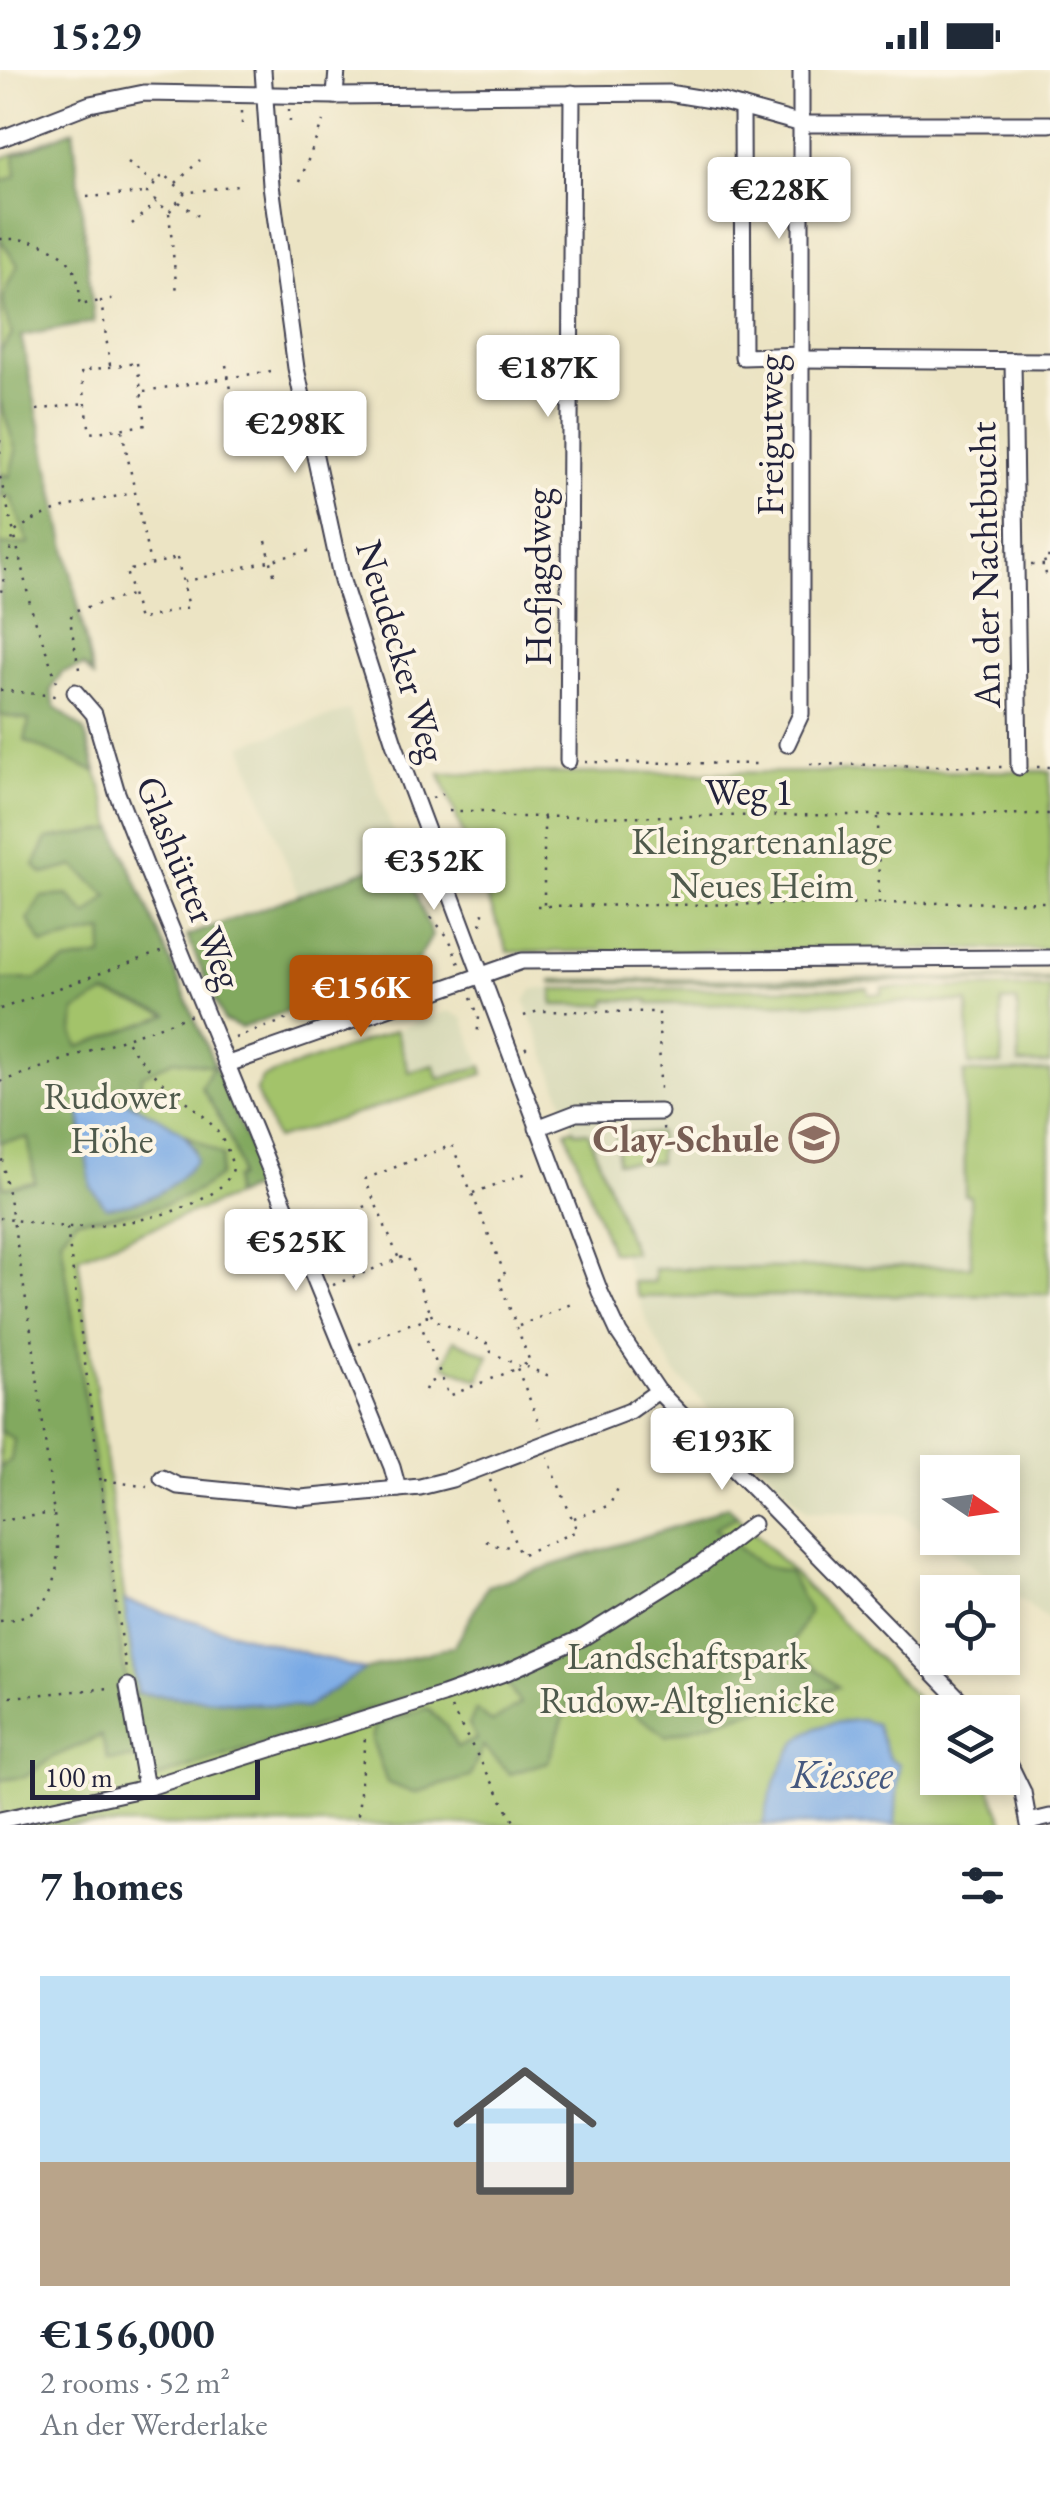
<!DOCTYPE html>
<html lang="en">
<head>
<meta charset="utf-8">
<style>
	:root { --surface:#fff; --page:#f6f6f7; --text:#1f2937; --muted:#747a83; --accent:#b45309 }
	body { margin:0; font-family:"EB Garamond",serif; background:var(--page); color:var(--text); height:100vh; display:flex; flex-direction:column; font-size:38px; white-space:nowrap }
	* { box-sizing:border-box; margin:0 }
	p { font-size:32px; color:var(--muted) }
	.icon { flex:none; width:55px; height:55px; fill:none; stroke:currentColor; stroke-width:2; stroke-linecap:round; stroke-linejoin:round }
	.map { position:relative; height:1755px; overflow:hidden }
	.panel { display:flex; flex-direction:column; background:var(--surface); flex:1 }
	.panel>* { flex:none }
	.needle { width:65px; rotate:103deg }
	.buttons { position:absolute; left:920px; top:1385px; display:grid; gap:20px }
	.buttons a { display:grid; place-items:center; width:100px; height:100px; border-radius:0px; background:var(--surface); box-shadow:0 5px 15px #0003; font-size:50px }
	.scale { position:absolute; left:30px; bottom:25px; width:230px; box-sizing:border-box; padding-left:10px; border:5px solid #22223b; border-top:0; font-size:28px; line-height:35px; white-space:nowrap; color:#22223b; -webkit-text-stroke:8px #fcf5e5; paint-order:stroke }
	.price { position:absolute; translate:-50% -85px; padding:0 22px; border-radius:10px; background:#fff; color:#222; font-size:32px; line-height:65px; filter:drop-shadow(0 2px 5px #0008) }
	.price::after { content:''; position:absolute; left:50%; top:60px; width:30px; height:22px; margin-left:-15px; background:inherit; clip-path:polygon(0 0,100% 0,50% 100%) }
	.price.on { background:var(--accent); color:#fff }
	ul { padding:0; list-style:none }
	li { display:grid; align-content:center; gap:20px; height:530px; padding:0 40px }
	li span { display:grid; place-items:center; height:310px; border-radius:0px; color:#555 }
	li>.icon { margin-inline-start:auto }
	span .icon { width:180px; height:180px; fill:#fffc; stroke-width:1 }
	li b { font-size:42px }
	h2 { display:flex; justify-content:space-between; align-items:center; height:120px; padding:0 40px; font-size:42px }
	.status { display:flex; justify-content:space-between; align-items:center; height:70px; padding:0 50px; background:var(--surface); direction:ltr }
	.status svg { height:28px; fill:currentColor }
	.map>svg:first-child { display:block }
	.built { fill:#d9dab9; fill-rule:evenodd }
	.green { fill:#a3c36b; stroke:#627253; stroke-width:2.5 }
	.forest { fill:#82a95f; stroke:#52664d; stroke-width:2.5; fill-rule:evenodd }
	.water { fill:#7aaae5; stroke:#4e6690; stroke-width:2.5 }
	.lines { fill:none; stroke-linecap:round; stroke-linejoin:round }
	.minor-casing { stroke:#403f50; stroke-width:19 }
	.path { stroke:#403f50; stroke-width:2.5; stroke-dasharray:2.5 8; stroke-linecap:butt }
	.minor { stroke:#fff; stroke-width:15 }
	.labels { text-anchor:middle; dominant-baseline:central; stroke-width:8; stroke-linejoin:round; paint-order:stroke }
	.street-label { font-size:38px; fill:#22223b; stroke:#fcf5e5 }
	.park-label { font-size:38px; fill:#4f5a4c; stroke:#fcf5e5 }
	.education-label { font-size:38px; font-weight:bold; fill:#785e54; stroke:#fcf5e5; text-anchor:end }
	.water-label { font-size:40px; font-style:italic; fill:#45587f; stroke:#fcf5e5 }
</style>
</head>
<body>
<div class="status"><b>15:29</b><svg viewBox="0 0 49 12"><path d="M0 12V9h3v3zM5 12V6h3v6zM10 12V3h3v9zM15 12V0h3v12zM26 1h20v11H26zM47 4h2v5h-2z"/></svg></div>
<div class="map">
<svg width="1050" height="1755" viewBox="0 0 1050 1755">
	<rect width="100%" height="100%" fill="#fcf5e5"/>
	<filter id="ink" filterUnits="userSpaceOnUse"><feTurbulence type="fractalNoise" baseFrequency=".01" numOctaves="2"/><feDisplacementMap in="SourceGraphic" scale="20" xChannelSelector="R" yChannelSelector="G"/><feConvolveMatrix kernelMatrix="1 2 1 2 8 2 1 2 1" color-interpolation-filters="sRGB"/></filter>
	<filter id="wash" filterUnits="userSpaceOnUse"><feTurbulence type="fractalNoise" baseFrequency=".0048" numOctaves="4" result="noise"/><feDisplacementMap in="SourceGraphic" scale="40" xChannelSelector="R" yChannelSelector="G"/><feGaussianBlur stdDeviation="2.25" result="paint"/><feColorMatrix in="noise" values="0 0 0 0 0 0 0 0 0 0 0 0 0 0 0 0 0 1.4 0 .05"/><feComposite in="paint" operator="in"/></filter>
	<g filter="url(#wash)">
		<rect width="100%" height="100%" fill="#ece4c4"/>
		<g class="built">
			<polygon points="349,640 402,787 298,824 242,675"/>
			<path d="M 1050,917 L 1050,1551 L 899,1444 L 807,1441 L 676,1304 L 651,1261 L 525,931 L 533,919 L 868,918 L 869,924 L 882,924 L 882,918 ZM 938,1402 L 1002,1402 L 1002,1468 L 938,1468 Z"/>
			<polygon points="448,941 463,948 482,996 439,1009 409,1002 396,960"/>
		</g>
		<g class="green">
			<polygon points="73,60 94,252 21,266 93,606 84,596 62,602 51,620 55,637 84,660 114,759 265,1114 78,1187 137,1622 305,1638 364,1600 454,1576 488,1516 690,1452 727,1436 937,1648 938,1708 986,1708 1005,1755 0,1755 0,89"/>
			<polygon points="1050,701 1050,879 508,882 440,704"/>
			<polygon points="1050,908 1050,911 552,913 552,910"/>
			<polygon points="1050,917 1050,994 1019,994 1017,931 1001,932 1002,995 969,995 968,932 649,934 648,930 607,930 606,935 553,935 553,919 868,918 869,924 882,924 882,918"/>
			<polygon points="396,960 409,1002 434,995 439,1009 482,996 484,1004 276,1069 256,1022 262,1008"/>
			<polygon points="1050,1001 1050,1224 638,1227 632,1212 654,1212 654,1199 971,1196 970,1126 965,1125 964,1003"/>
			<polygon points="573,1058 575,1062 588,1062 634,1183 611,1182 566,1061"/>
			<rect x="617" y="1063" width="42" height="29"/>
			<polygon points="454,1270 489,1285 479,1310 444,1295"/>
		</g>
		<g class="forest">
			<path d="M 73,60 L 94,252 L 21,266 L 93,606 L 84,596 L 62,602 L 51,620 L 55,637 L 84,660 L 96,702 L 25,671 L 29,650 L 0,645 L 0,475 L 29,474 L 11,427 L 0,424 L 0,403 L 9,407 L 16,381 L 0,330 L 0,281 L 12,265 C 0,230 0,228 18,195 L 0,169 L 0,107 L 4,111 L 16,106 L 15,85 Z"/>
			<path d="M 114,759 L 265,1114 L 233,1126 L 234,1108 L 238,1108 C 244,1086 215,1039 201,1017 L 213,996 L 174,990 L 142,1006 L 136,1036 L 127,1032 L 86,1036 L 81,1044 L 82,1074 L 195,1080 L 187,1065 L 223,1086 L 219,1106 C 175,1140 131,1144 77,1149 L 61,1168 L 128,1625 L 137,1623 L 305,1638 L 364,1600 L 454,1576 L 488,1516 L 690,1452 L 727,1436 L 738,1446 L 714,1458 L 760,1495 L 789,1502 L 809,1542 L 791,1577 L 838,1617 L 666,1666 L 614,1629 L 569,1633 L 548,1692 L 510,1704 L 483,1676 L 470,1707 L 414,1723 L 387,1713 L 372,1670 L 375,1655 L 427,1638 L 446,1656 L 457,1677 L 477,1669 L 469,1654 L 476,1640 L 492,1652 L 520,1634 L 497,1598 L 154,1709 L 147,1688 L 108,1690 L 101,1666 L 53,1687 L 25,1707 L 0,1710 L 0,1398 L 11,1390 L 14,1369 L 0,1361 L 0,1099 L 4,1117 L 35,1112 L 28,1068 L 0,1072 L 0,910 L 36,909 L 65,892 L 102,886 L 104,861 L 43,874 L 28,850 L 41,827 L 68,825 L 87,845 L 108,826 L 74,796 L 43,804 L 34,795 L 47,769 ZM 105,924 L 167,944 L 168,945 L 79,977 L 73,963 L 75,941 Z"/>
			<polygon points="402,787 432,866 415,895 241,958 224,951 187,866"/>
		</g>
		<g class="water">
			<path d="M 127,1032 C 153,1046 194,1058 196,1091 C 172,1120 144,1135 106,1137 L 91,1117 L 80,1044 L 85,1036 Z"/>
			<polygon points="124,1531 364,1600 305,1638 137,1623"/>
			<path d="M 861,1650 L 876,1654 L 889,1688 L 899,1694 L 895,1755 L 763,1755 C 768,1729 784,1678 807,1663 C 822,1653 844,1651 861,1650 Z"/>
		</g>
	</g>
	<g filter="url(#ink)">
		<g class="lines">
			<g class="minor-casing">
				<g id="minor">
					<polyline points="263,0 271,115 296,298 342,511 394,673 600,1222 619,1263 658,1321 972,1642"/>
					<polyline points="335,26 337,0"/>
					<polyline points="742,37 743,287 801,285"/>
					<polyline points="0,69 90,34 144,23 335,26 668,23 723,32 802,54 1050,54"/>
					<polyline points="801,289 1050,291"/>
					<polyline points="1013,291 1019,697"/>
					<polyline points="75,622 94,644 117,723 148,802 392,1397 398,1419"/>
					<polyline points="787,674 801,644 801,0"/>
					<polyline points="568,691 572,23"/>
					<polyline points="228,994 522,891 1050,888"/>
					<polyline points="537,1058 576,1043 660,1042"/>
					<polyline points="162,1408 178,1416 301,1428 420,1417 452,1409 630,1341 658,1321"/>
					<polyline points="128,1616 146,1718"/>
					<polyline points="1002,1679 1023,1722 1029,1755"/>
					<polyline points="0,1750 146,1718 443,1625 507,1602 584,1567 703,1493 753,1454"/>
					<polyline points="1029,1752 1050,1747"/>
				</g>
			</g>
			<g class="path">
				<polyline points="289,39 290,52"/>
				<polyline points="242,41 242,54"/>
				<polyline points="128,93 154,113"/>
				<polyline points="300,111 323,51"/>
				<polyline points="176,113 200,90"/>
				<polyline points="185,123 164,104 147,123 169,142 185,123 244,114"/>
				<polyline points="87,127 146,123"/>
				<polyline points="179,132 204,150"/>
				<polyline points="169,143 177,223"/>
				<polyline points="132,154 156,132"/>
				<path d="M 0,169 C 44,167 84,184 79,235 L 101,231"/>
				<polygon points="137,293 146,355 90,363 81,301"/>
				<polyline points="110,295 101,231 119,229"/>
				<polyline points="226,295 233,329"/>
				<polyline points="144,321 271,301"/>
				<polyline points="37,340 84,333"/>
				<polyline points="122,360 150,494"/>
				<polyline points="0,370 0,385"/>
				<polyline points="0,407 14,463 0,526"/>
				<polyline points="266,471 275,508"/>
				<polygon points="177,488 189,537 139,550 126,501"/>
				<polyline points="1045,493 1043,487 1050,487"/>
				<polyline points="1031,495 1045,495 1046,506 1050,505"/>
				<polyline points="184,512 309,481"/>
				<polyline points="79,599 70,550 73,541 131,525"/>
				<path d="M 57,612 L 31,538 L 14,463 C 47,436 92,432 133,423"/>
				<polyline points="0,620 55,626"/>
				<polyline points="585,692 763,694"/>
				<polyline points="810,694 1004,697"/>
				<polyline points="1037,697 1050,697"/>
				<polyline points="432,728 443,724"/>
				<polyline points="449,741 489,741 505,747 1050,744"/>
				<polyline points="878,747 879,833"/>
				<polyline points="544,748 544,835"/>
				<polyline points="419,817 428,813"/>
				<polyline points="537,836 1050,832"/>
				<polyline points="431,847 449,868 460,897"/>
				<polyline points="481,855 484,837"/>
				<polyline points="471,928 479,947 477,968"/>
				<polyline points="0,939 163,881"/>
				<polyline points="524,946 538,941 659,942 660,1025"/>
				<polyline points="235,968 415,904 436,904"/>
				<polyline points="525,977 531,984"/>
				<polyline points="0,1012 192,945"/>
				<polyline points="663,1057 666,1074"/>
				<polyline points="0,1079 13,1150 0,1148"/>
				<polyline points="473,1123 527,1103"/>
				<polyline points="359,1146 362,1138 373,1133"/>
				<polyline points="67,1158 126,1601"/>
				<polyline points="400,1188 407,1186 431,1244 419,1250 449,1326 515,1299"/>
				<polyline points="333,1215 399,1189 365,1109 452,1075 506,1207 499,1210 530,1292 517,1298 541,1357"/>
				<polyline points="431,1244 433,1249 489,1274 491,1282 519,1296"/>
				<polyline points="519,1256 576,1232"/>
				<polyline points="359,1274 417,1251"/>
				<polyline points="526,1297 552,1307"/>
				<polyline points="425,1320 428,1313 440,1308"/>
				<polyline points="104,1410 147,1417"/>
				<polyline points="490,1410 520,1485 577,1461 548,1388"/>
				<polyline points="574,1448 610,1435 619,1413"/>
				<polyline points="0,1451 53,1443"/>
				<polyline points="486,1471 502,1478 514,1474"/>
				<path d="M 0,1551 C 48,1546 57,1521 58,1477 L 33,1273 L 13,1150 C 31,1152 50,1156 68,1157 C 110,1158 217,1143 233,1099 C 224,1050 185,1034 152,1002 C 142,992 134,981 126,970"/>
				<polyline points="0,1628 110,1618"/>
				<polyline points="451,1638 516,1755"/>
				<polyline points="357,1755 365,1667"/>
			</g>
			<use href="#minor" class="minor"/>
		</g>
	</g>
	<defs>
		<g id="school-ring" transform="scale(2.5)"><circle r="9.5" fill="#fcf5e5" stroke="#8d6e63" stroke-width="1.5"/><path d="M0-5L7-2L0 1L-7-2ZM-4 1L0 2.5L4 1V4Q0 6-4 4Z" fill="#8d6e63"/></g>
	</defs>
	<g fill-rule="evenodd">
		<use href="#school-ring" x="814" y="1068"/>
	</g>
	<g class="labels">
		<g class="street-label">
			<text transform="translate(769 365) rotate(-90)">Freigutweg</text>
			<text transform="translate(984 495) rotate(-91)">An der Nachtbucht</text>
			<text transform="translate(537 507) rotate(-90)">Hofjagdweg</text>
			<text transform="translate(402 581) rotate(73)">Neudecker Weg</text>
			<text x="749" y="721">Weg 1</text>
			<text transform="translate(190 812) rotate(68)">Glashütter Weg</text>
		</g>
		<g class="park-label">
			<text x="762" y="770">Kleingartenanlage<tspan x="762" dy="44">Neues Heim</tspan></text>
			<text x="112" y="1025">Rudower<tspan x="112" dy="44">Höhe</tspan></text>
			<text x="687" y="1585">Landschaftspark<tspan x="687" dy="44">Rudow-Altglienicke</tspan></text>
		</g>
		<g class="education-label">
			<text x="779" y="1068">Clay-Schule</text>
		</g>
		<g class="water-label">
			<text x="842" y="1704">Kiessee</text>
		</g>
	</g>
</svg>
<div class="buttons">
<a><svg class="needle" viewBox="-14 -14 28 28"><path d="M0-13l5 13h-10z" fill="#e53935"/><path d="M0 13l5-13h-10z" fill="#747a83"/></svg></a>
<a><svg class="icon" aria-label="locate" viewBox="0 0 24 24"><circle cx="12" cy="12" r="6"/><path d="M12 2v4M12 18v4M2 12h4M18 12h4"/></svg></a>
<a><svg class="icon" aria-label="layers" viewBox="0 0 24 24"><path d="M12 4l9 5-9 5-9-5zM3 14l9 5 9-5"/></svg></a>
</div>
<div class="scale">100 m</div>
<b class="price" style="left:779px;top:172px">€228K</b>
<b class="price" style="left:548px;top:350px">€187K</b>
<b class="price" style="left:295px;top:406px">€298K</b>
<b class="price" style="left:434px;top:843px">€352K</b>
<b class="price on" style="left:361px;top:970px">€156K</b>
<b class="price" style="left:296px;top:1224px">€525K</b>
<b class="price" style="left:722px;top:1423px">€193K</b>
</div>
<section class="panel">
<h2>7 homes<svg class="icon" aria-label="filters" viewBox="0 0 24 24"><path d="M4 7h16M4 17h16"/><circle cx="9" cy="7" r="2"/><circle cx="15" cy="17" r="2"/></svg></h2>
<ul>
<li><span style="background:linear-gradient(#bfe0f5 60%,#b9a48a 0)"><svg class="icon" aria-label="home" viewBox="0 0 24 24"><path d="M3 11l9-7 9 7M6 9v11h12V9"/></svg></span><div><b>€156,000</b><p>2 rooms · 52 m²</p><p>An der Werderlake</p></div></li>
</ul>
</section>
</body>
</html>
